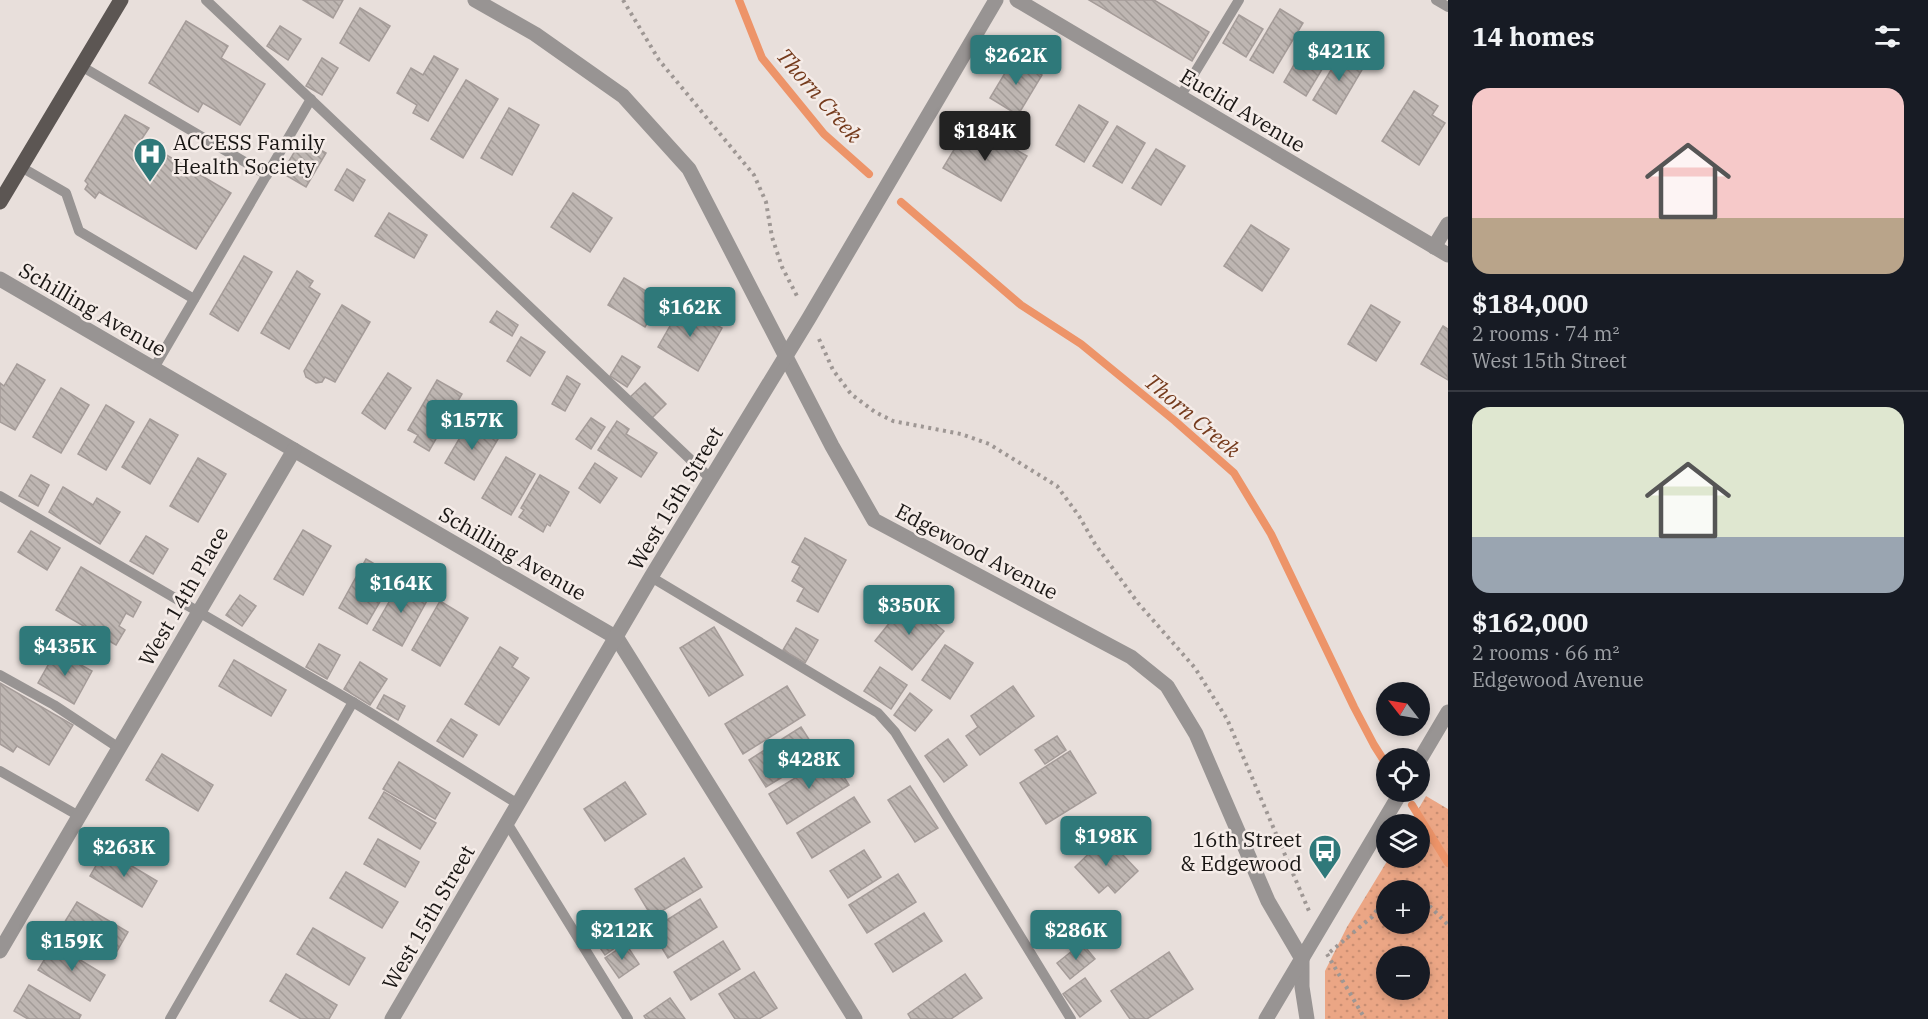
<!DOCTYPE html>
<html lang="en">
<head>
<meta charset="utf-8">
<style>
	:root { --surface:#171b24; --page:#20242c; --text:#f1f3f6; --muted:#9ea1a6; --line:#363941; --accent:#2f797a }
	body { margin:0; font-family:"IBM Plex Serif",serif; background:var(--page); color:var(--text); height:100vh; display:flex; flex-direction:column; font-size:22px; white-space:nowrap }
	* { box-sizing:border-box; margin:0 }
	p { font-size:20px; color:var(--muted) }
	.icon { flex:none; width:33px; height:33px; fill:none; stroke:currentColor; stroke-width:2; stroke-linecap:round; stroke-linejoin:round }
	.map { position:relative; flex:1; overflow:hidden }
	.drawer { display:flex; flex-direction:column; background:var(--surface); width:480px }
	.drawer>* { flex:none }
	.needle { width:39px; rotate:301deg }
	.tools { position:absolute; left:1376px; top:682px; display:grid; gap:12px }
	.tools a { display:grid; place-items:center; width:54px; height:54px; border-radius:50%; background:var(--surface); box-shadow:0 3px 9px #0003; font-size:30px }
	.price { position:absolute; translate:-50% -51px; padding:0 14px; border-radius:6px; background:var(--accent); color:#fff; font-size:20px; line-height:39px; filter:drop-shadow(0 2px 3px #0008) }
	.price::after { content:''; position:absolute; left:50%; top:36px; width:18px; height:14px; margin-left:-9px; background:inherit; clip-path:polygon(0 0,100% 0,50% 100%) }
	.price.active { background:#222; color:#fff }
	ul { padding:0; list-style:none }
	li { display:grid; align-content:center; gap:12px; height:318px; padding:0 24px }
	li+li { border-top:2px solid var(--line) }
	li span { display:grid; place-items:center; height:186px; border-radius:18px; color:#555 }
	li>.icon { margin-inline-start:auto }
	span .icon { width:108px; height:108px; fill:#fffc; stroke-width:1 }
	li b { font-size:26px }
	h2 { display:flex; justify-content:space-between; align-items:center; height:72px; padding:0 24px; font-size:26px }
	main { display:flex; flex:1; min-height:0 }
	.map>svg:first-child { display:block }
	.park { fill:url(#park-dots); fill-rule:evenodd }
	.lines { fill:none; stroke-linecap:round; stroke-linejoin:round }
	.stream { stroke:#ed9469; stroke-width:8 }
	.building { fill:url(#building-back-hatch); stroke:#a59c99; stroke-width:1.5 }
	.path { stroke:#9e9794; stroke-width:4; stroke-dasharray:3 4.5; stroke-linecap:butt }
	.lane { stroke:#989493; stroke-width:10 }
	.street { stroke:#989493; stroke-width:15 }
	.primary { stroke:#5c5653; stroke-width:15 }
	.labels { text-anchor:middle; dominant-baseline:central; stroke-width:5; stroke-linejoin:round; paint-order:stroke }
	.street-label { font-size:21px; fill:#191614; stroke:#f5ece8 }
	.poi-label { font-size:21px; fill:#191614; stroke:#f5ece8; text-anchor:start }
	.water-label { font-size:22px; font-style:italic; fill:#753b1d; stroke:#f5ece8 }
</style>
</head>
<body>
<main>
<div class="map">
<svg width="1448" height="1019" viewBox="0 0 1448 1019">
	<defs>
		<pattern id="park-dots" width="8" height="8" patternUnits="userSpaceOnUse" patternTransform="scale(1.5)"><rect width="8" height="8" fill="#eba685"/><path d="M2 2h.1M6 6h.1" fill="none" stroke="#c98e72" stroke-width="1.8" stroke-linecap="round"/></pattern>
		<pattern id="building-back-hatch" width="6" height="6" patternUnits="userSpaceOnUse" patternTransform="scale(1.5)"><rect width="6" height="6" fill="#beb6b2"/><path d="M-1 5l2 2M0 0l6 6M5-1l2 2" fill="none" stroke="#a39c98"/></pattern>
	</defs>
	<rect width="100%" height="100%" fill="#e8dfdb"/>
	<path class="park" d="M 1426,796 L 1448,809 L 1448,1019 L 1325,1019 L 1325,971 L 1347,927 L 1389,858 L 1419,858 L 1419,825 L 1409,825 ZM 1386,891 L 1419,891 L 1419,924 L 1386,924 ZM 1386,957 L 1419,957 L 1419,990 L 1386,990 Z"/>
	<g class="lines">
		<g class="stream">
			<polyline points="739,0 762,58 824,134 869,174"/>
			<polyline points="901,202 1021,305 1081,344 1175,421 1234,473 1271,534 1354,707 1374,745 1386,764"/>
			<polyline points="1412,805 1448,863"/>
		</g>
	</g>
	<g class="building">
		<polygon points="303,0 343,0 333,18"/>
		<polygon points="1089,0 1154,0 1209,32 1192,61"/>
		<polygon points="360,8 390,26 369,61 340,43"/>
		<polygon points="1280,9 1303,23 1273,73 1250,60"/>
		<polygon points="1239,15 1263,29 1246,57 1223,43"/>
		<polygon points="186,21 228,46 221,58 265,84 240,125 203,103 198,112 149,83"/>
		<polygon points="280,26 301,39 288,60 267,46"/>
		<polygon points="1313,32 1336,46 1306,96 1284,82"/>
		<polygon points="1343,50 1366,63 1336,114 1313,100"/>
		<polygon points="434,56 458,69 428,121 413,113 417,105 397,93 411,68 423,75"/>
		<polygon points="322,58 338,68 322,95 306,86"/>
		<polygon points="1014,58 1042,75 1018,115 990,98"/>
		<polygon points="466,80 498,99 463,158 431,139"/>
		<polygon points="1414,91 1438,106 1432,115 1445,123 1419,165 1382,141"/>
		<polygon points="1079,105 1108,122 1084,162 1056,145"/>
		<polygon points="509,108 539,125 512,175 481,158"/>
		<polygon points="125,115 149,128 141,140 231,193 196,249 99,192 95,198 85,189 88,184 85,181"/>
		<polygon points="970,123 1027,156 1001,201 943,168"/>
		<polygon points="1117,126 1145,143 1122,183 1093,166"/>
		<polygon points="302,139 326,153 306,187 282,173"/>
		<polygon points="1156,149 1185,166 1161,205 1132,188"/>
		<polygon points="347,169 365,180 353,201 335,190"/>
		<polygon points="573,193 612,218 590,252 551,227"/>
		<polygon points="389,213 427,235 414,258 375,236"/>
		<polygon points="1251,225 1289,249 1262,291 1224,266"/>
		<polygon points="244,256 272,272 238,331 210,314"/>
		<polygon points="297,271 313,281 309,287 320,294 289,349 261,333"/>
		<polygon points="624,278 661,300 645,327 608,305"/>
		<polygon points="342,305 370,322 335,382 325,377 322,382 316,383 306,377 304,371"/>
		<polygon points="682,305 722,328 698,371 658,347"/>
		<polygon points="1371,305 1400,322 1376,361 1348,344"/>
		<polygon points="497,311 518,325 512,336 490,322"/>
		<polygon points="1443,326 1448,329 1448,380 1421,364"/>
		<polygon points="521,337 545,352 530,376 507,361"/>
		<polygon points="622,356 640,367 627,387 610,376"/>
		<polygon points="17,364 45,380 15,430 0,422 0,383 4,386"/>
		<polygon points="388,373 411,388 385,429 362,413"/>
		<polygon points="567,376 580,384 565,411 552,404"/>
		<polygon points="437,380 462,394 429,451 414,442 418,435 408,430"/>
		<polygon points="645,383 666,404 650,420 629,398"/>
		<polygon points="61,388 89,405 61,453 33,437"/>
		<polygon points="106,405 134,422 106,470 78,454"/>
		<polygon points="591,418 605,427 591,449 576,439"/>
		<polygon points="150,419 178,435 150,484 122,467"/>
		<polygon points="617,421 629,429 626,434 657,453 641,477 598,450"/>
		<polygon points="469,422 498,439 474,480 445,463"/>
		<polygon points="506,457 535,474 511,515 482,498"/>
		<polygon points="198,458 226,474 198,522 170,506"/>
		<polygon points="595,463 617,478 600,503 579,488"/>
		<polygon points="31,475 49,485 38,506 19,496"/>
		<polygon points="540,475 569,492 550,526 547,524 543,532 519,517 524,510 521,508"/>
		<polygon points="63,487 93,505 97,498 120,512 100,544 49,512"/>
		<polygon points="303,530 331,546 303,595 274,579"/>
		<polygon points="31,531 60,548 47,570 18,552"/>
		<polygon points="146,536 168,549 153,574 130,561"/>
		<polygon points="805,538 846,560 818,612 797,601 804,588 792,581 800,566 792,562"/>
		<polygon points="366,559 395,576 367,624 339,608"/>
		<polygon points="81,567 141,602 133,617 126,613 119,626 125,630 116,645 56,610"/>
		<polygon points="401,581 429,597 402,646 373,630"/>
		<polygon points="240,595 256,606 242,626 226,615"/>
		<polygon points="440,601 468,618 440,666 412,650"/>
		<polygon points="907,601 944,631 912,670 875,641"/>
		<polygon points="714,627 743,675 709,696 680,648"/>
		<polygon points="796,628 818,640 805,663 783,650"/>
		<polygon points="319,644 340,655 327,679 306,667"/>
		<polygon points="945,645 973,663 950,699 922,680"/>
		<polygon points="500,647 518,658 512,667 529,678 499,725 465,704"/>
		<polygon points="56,651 92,671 74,704 38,683"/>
		<polygon points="234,660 286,690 271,716 219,686"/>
		<polygon points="360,662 387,679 370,705 344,689"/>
		<polygon points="880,667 907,685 891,709 864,691"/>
		<polygon points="0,683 73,725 49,765 17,746 13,752 0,744"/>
		<polygon points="787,686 805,715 743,754 725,724"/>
		<polygon points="1013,686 1034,716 980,755 966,736 978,727 971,716"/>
		<polygon points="910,693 932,710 915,731 894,715"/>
		<polygon points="384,695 405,706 398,720 377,708"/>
		<polygon points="451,719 477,735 463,757 437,741"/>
		<polygon points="801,727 819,755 766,787 749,760"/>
		<polygon points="1057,736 1066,750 1045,764 1035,750"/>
		<polygon points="948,739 967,765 944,782 925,756"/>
		<polygon points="1070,751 1096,793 1046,824 1020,783"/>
		<polygon points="162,754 213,785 198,811 146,780"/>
		<polygon points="831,756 849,785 787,824 769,794"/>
		<polygon points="399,762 450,793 435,819 383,789"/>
		<polygon points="625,782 646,814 605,841 584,809"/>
		<polygon points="910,786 938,828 915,842 888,800"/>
		<polygon points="384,792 436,823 420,849 369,818"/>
		<polygon points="854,797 870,822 812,858 797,833"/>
		<polygon points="1106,837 1138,871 1115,893 1108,885 1099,893 1075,867"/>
		<polygon points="378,839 419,862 405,887 364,864"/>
		<polygon points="105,850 157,881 142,907 90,876"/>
		<polygon points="864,850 881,877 848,898 830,871"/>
		<polygon points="684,858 702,887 652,917 635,889"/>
		<polygon points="346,872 398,902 382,928 330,898"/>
		<polygon points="898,874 916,902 867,933 849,905"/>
		<polygon points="700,899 717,927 668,958 651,930"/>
		<polygon points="77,902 128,932 113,958 61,928"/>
		<polygon points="924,913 942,941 893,972 875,944"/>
		<polygon points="615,915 630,937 605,955 589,932"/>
		<polygon points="313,928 365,958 349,985 297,954"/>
		<polygon points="723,941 740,969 691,1000 674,972"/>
		<polygon points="1082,943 1095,959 1070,979 1057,963"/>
		<polygon points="54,944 105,975 90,1001 38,970"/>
		<polygon points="626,944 639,964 619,978 605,958"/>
		<polygon points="1169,952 1193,989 1147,1019 1130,1019 1111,991"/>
		<polygon points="754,972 777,1008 759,1019 735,1019 719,994"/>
		<polygon points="286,974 337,1005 329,1019 301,1019 270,1001"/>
		<polygon points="965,974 982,998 951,1019 911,1019 908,1014"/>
		<polygon points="1085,978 1101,1001 1080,1017 1063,994"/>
		<polygon points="29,985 81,1015 79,1019 28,1019 14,1011"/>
		<polygon points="670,998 685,1019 646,1019 644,1016"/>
	</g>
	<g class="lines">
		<g class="path">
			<polyline points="623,0 659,60 754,175 766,202 772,237 782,267 798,298"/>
			<polyline points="819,339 833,370 851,394 875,412 893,421 961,434 989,444 1057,486 1079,516 1095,544 1138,603 1195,668 1227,719 1309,911"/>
			<polyline points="1390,891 1394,886 1413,889 1415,891"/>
			<polyline points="1419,895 1448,925"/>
			<polyline points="1330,952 1372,917 1386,897"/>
			<polyline points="1327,954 1365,1019"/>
		</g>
		<g class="lane">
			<polyline points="206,0 711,479"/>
			<polyline points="1436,0 1448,7"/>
			<polyline points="81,66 267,175"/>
			<polyline points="1180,97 1239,0"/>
			<polyline points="21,167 66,193 79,231 194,299"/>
			<polyline points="154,368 311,99"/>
			<polyline points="0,496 353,702 518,804"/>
			<polyline points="651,577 878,713 895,732 1071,1019"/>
			<polyline points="0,675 54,705 119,748"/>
			<polyline points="0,771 79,816"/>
			<polyline points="507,823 628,1019"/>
			<polyline points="170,1019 353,702"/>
		</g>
		<g class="street">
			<polyline points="475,0 535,34 623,96 689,169 832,446 874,520 1131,657 1167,686 1196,734 1268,901 1302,959 1302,987 1307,1019"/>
			<polyline points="1017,0 1448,255"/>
			<polyline points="1434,247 1448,224"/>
			<polyline points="0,279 617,638 855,1019"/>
			<polyline points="1419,761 1448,712"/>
			<polyline points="0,951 294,450"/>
			<polyline points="392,1019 651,577 809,318 996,0"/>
			<polyline points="1266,1019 1401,792"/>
		</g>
		<polyline class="primary" points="0,202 121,0"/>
	</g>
	<defs>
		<g id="hospital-pin" transform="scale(1.725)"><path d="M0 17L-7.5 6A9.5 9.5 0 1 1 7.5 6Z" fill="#2f797a" stroke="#f5ece8"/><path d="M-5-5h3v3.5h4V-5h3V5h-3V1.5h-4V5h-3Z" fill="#fff"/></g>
		<g id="bus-pin" transform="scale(1.725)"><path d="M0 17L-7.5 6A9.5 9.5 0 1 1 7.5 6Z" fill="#2f797a" stroke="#f5ece8"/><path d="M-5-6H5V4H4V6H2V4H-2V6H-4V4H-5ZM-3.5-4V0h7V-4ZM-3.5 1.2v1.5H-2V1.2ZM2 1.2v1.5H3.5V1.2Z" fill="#fff"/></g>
	</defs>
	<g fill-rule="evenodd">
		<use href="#hospital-pin" x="150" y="154"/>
		<use href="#bus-pin" x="1325" y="851"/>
	</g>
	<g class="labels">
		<g class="street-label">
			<text transform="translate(1243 110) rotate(31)">Euclid Avenue</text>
			<text transform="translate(93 309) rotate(30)">Schilling Avenue</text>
			<text transform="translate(675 498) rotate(-59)">West 15th Street</text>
			<text transform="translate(977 551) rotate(28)">Edgewood Avenue</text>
			<text transform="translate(513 553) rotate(30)">Schilling Avenue</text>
			<text transform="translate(183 596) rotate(-60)">West 14th Place</text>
			<text transform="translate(428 917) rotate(-60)">West 15th Street</text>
		</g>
		<g class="poi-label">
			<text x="173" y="142">ACCESS Family<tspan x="173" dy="24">Health Society</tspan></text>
			<text x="1302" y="839" text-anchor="end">16th Street<tspan x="1302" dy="24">&amp; Edgewood</tspan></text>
		</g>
		<g class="water-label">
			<text transform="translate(820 95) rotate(49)">Thorn Creek</text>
			<text transform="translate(1193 415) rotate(40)">Thorn Creek</text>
		</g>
	</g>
</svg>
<div class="tools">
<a><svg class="needle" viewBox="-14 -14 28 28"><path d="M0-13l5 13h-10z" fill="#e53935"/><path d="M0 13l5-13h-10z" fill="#9ea1a6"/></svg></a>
<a><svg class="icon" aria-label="locate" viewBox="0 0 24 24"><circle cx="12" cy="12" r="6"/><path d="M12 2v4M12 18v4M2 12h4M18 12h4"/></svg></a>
<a><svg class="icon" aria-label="layers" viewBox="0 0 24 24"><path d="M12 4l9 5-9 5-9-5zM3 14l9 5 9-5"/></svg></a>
<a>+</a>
<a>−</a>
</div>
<b class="price" style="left:1339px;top:82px">$421K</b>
<b class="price" style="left:1016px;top:86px">$262K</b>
<b class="price active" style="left:985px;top:162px">$184K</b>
<b class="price" style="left:690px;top:338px">$162K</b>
<b class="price" style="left:472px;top:451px">$157K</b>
<b class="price" style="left:401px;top:614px">$164K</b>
<b class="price" style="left:909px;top:636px">$350K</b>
<b class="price" style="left:65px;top:677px">$435K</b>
<b class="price" style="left:809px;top:790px">$428K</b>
<b class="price" style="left:1106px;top:867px">$198K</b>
<b class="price" style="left:124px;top:878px">$263K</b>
<b class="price" style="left:622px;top:961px">$212K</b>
<b class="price" style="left:1076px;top:961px">$286K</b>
<b class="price" style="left:72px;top:972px">$159K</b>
</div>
<section class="drawer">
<h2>14 homes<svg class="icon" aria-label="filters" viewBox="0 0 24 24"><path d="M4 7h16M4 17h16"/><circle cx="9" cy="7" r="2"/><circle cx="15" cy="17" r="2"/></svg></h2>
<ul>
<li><span style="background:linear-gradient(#f6c9c9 70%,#b9a48a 0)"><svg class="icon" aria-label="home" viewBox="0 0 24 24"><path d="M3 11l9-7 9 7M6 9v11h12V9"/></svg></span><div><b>$184,000</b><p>2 rooms · 74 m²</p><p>West 15th Street</p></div></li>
<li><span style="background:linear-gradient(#dfe7d0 70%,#9aa5b1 0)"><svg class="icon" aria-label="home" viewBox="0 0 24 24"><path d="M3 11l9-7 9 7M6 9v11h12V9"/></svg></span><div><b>$162,000</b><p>2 rooms · 66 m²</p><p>Edgewood Avenue</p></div></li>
</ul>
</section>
</main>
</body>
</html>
